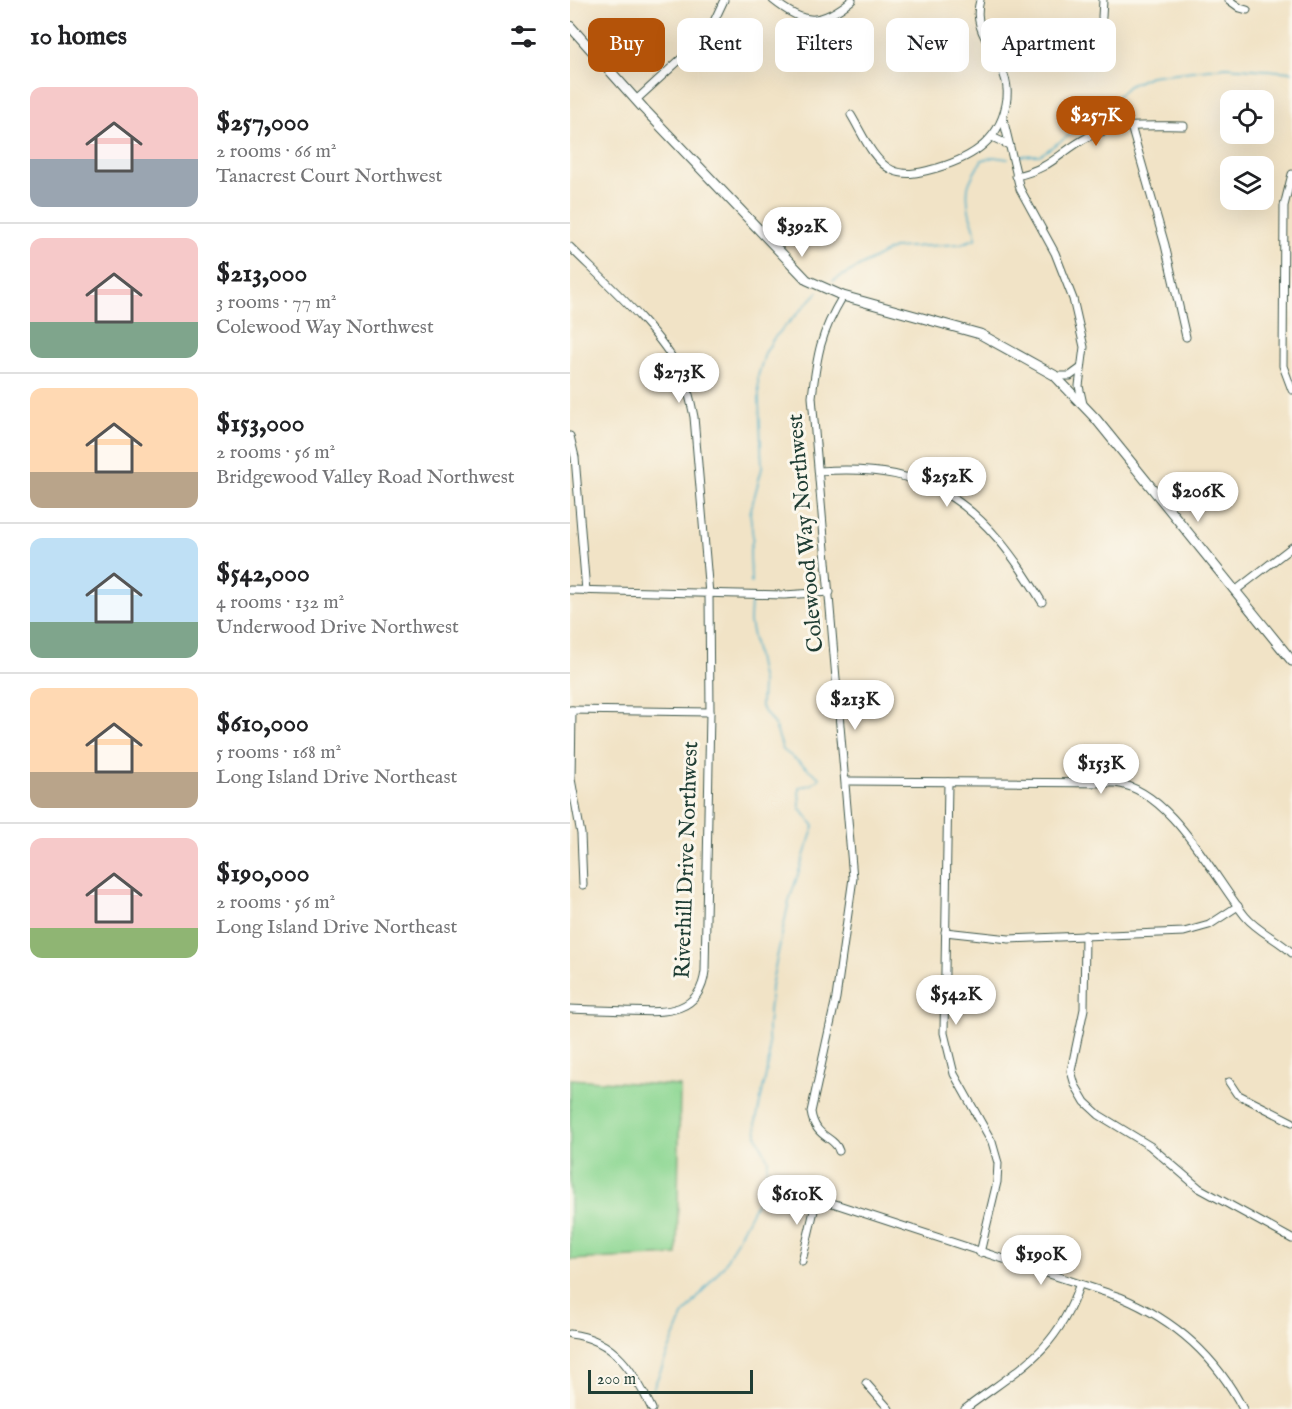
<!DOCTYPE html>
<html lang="en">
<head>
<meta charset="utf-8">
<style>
	:root { --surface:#fff; --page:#f2f2f2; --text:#202124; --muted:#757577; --line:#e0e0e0; --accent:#b45309 }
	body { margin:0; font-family:"IM FELL English",serif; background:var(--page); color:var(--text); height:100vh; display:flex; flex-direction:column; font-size:22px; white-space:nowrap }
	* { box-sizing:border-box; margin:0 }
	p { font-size:20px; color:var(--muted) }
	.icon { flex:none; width:33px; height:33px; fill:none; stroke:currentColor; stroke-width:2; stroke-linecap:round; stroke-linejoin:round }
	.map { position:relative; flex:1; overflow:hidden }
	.side { display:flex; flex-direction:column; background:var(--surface); width:570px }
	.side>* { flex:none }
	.top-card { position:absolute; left:18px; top:18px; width:570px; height:54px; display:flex; gap:12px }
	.fabs { position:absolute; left:650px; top:90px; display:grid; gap:12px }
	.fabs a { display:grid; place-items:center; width:54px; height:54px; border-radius:12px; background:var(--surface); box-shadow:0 6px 24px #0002; font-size:30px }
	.scale { position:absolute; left:18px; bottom:15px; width:165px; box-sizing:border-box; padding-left:6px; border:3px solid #1f3d34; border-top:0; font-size:16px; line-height:21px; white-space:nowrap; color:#1f3d34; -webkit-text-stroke:4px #fbf7ec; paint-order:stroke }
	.price { position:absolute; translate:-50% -51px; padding:0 14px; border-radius:21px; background:#fff; color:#222; font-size:20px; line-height:39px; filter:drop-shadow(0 2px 3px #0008) }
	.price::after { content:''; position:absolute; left:50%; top:36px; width:18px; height:14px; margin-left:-9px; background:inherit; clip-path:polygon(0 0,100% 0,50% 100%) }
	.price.selected { background:var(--accent); color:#fff }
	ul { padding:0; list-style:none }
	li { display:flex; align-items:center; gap:18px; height:150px; padding:0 30px }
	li+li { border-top:2px solid var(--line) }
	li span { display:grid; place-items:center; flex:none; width:168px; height:120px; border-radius:12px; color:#555 }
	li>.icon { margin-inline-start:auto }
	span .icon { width:72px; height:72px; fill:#fffc; stroke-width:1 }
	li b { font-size:26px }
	h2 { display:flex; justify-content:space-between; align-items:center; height:72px; padding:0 30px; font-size:26px }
	.tag { padding:0 21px; border-radius:12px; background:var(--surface); box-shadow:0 6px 24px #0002; font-size:21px; line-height:54px }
	.tag.selected { background:var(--accent); color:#fff }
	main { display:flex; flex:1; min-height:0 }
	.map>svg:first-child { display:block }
	.green { fill:#8dd793; stroke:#568a64; stroke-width:1.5 }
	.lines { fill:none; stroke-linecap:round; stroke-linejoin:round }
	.stream { stroke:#49adc8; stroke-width:1.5 }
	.street-casing { stroke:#3e564a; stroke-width:9 }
	.secondary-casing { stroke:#3e564a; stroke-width:11 }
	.street { stroke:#fff; stroke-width:7 }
	.secondary { stroke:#fff; stroke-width:9 }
	.labels { text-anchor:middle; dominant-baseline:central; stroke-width:6; stroke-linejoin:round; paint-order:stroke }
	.street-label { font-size:22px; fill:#1f3d34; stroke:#fbf7ec }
</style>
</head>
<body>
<main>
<section class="side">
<h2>10 homes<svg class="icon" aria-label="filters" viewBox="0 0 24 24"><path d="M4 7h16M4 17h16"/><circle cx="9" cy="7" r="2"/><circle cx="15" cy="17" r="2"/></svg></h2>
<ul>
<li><span style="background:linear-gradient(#f6c9c9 60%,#9aa5b1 0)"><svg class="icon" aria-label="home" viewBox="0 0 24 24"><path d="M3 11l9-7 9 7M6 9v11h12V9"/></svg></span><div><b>$257,000</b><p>2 rooms · 66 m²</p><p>Tanacrest Court Northwest</p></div></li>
<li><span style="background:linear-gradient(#f6c9c9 70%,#7fa58c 0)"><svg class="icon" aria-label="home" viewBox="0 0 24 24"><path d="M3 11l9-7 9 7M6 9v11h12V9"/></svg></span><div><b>$213,000</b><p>3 rooms · 77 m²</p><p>Colewood Way Northwest</p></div></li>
<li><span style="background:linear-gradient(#ffd9b3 70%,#b9a48a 0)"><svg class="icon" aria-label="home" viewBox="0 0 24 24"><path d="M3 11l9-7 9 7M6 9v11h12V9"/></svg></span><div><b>$153,000</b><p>2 rooms · 56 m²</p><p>Bridgewood Valley Road Northwest</p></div></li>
<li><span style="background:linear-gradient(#bfe0f5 70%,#7fa58c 0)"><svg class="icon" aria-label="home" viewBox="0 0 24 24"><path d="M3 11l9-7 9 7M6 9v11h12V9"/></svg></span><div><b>$542,000</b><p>4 rooms · 132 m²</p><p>Underwood Drive Northwest</p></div></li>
<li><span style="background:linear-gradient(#ffd9b3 70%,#b9a48a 0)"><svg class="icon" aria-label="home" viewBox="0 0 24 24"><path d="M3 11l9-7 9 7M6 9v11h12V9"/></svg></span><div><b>$610,000</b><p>5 rooms · 168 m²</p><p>Long Island Drive Northeast</p></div></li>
<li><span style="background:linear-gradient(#f6c9c9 75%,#8fb573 0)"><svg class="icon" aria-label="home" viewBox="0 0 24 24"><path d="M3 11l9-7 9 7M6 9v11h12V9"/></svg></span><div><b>$190,000</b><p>2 rooms · 56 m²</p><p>Long Island Drive Northeast</p></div></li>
</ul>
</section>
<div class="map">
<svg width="722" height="1409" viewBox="0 0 722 1409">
	<rect width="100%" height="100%" fill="#fbf7ec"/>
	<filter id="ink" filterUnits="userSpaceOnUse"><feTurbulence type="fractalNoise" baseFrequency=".0167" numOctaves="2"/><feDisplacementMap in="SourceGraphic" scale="12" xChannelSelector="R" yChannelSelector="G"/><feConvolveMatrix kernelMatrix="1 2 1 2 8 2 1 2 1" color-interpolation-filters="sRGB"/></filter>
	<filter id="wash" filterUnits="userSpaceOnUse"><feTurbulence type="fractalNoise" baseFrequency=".008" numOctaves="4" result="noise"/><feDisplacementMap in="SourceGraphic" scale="24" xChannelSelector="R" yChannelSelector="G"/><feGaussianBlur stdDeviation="1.35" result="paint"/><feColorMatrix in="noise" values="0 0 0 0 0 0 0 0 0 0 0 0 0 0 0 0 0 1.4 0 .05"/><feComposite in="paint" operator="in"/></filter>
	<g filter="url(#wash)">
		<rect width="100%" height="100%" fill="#f1e3c6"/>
		<polygon class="green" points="0,1079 110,1086 107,1255 0,1260"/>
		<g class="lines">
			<g class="stream">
				<polyline points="446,156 470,155 522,120 558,86 580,76 656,67 722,72"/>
				<path d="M 263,281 L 323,248 L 390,244 L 405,239 C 407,229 402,224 400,215 C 394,188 398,182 412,160 L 424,157 L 438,159"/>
				<polyline points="181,583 180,550 183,538 180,513 192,468 188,376 195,353 204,338 248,292"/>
				<polyline points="83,1389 113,1316 154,1265 192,1192 198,1160 187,1136 186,1122 199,1060 198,1027 201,986 219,901 244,826 230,808 229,787 241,785 250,778 213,750 205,726 191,707 192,682 180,622 181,599"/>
			</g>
		</g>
	</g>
	<g filter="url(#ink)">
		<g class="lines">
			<g class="street-casing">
				<g id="street">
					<path d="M 203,0 C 234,25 250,26 282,0"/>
					<polyline points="659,0 670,8 677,10"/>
					<polyline points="532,17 533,0"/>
					<polyline points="66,100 138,34 154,0"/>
					<path d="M 281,115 C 292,133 303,161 322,170 C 337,177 352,172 367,168 C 404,157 432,139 437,98 C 441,60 399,38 410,0"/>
					<polyline points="433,118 450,189 485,253 503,299 514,347 509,386 513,404"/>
					<polyline points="561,126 595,245 616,337"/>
					<polyline points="422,137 439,145"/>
					<polyline points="722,174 714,206 713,366 722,390"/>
					<path d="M 446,176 C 483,168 489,152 518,137 C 548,123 581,126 614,126"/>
					<path d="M 0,247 C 35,282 89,329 111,373 C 118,387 121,402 124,417 L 139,594 L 140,712 L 135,971 C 130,1017 90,1012 56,1011 C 37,1010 19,1010 0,1009"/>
					<polyline points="486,376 500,376 511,368"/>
					<polyline points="0,436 5,457 16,591"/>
					<path d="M 249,471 C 365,462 415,508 472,602"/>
					<polyline points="0,590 214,595 260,592"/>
					<polyline points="665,591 722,547"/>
					<polyline points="0,710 140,712"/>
					<polyline points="2,710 1,779 11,834 13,885"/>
					<path d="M 277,781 L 545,783 C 600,789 643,876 675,916 C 688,932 708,939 722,953"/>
					<polyline points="378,782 374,1033 384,1074 422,1142 428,1163 427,1182 410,1253"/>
					<polyline points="375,932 439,939 614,932 639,925 668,906"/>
					<polyline points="515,935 514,1009 501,1071 505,1085 515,1102 529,1115 580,1146 629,1188 722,1239"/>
					<polyline points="659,1082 667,1094 722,1122"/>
					<path d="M 269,1151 C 265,1136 245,1139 241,1112 L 266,998 L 283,878 L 242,397 C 247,355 250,334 273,296"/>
					<path d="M 232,1261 L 247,1198 L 550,1297 C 605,1320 646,1356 673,1409"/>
					<path d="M 0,1334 C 45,1339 64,1372 82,1409"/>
					<polyline points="296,1383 319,1409"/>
					<path d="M 395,1409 C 448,1369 486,1353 509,1286"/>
				</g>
			</g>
			<g class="secondary-casing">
				<polyline id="secondary" points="0,26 74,109 237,280 273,296 410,334 484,375 526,419 722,661"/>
			</g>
			<use href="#street" class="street"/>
			<use href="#secondary" class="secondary"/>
		</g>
	</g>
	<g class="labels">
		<g class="street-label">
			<text transform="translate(236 533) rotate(-95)">Colewood Way Northwest</text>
			<text transform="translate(117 860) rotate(-88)">Riverhill Drive Northwest</text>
		</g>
	</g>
</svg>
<div class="fabs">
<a><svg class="icon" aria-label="locate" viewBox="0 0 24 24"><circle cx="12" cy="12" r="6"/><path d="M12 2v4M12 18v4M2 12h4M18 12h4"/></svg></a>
<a><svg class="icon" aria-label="layers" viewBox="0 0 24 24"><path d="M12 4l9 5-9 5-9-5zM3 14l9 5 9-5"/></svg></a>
</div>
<div class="scale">200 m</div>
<b class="price selected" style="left:526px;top:147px">$257K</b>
<b class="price" style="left:232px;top:258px">$392K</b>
<b class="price" style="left:109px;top:404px">$273K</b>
<b class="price" style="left:377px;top:508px">$252K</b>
<b class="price" style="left:628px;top:523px">$206K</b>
<b class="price" style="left:285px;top:731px">$213K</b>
<b class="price" style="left:531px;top:795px">$153K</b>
<b class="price" style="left:386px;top:1026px">$542K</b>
<b class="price" style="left:227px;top:1226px">$610K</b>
<b class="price" style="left:471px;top:1286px">$190K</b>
<div class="top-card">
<a class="tag selected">Buy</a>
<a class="tag">Rent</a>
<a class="tag">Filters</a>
<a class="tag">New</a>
<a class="tag">Apartment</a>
</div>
</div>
</main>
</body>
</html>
